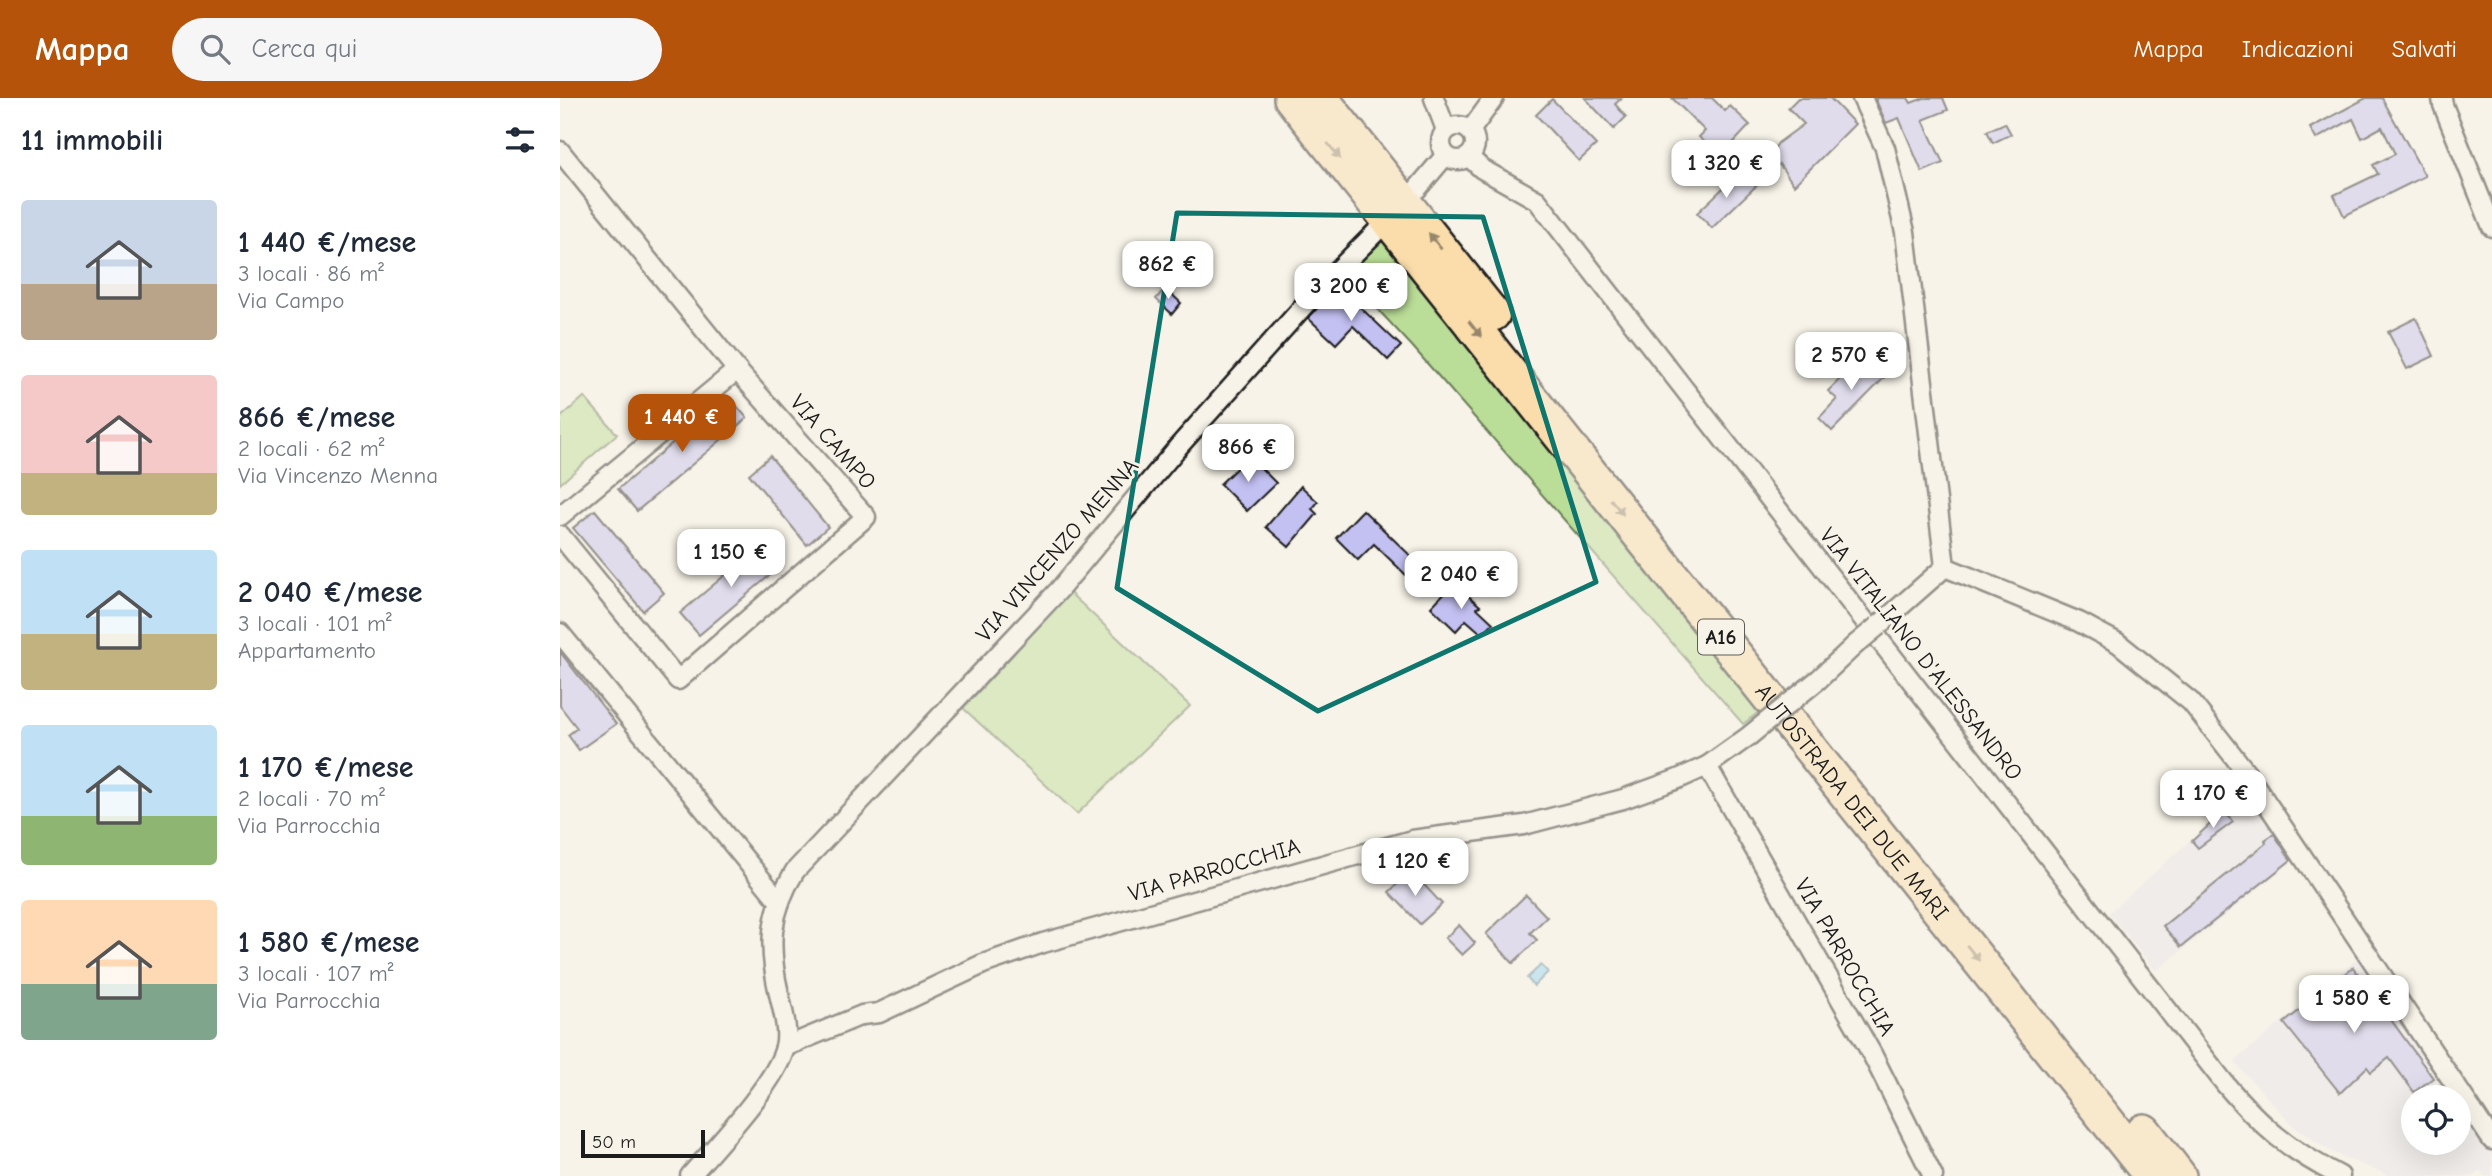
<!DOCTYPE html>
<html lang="it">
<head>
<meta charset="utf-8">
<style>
	:root { --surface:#fff; --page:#f6f6f7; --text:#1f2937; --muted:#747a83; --accent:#b45309 }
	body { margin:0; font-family:"Comic Neue",sans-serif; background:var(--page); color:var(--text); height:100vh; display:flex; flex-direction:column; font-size:26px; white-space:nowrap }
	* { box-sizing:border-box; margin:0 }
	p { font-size:23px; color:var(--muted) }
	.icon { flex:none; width:38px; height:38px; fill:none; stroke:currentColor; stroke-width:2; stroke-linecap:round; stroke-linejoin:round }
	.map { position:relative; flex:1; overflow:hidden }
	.side { display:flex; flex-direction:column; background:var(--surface); width:560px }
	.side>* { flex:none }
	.controls { position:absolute; left:1841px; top:987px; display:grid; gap:14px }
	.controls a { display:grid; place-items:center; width:70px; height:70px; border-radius:50%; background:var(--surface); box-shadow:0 7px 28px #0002; font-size:35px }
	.scale { position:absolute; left:21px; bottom:18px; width:124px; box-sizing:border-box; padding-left:7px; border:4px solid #1c1c1c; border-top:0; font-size:19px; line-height:24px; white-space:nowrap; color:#1c1c1c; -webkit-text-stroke:5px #f7f3e8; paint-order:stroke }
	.price { position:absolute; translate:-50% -60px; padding:0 16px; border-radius:14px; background:#fff; color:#222; font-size:23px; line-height:46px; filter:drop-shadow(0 2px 4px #0008) }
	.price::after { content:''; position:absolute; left:50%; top:42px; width:21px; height:16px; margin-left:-10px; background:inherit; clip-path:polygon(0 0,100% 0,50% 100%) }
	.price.on { background:var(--accent); color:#fff }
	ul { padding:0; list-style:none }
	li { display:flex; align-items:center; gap:21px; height:175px; padding:0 21px }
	li span { display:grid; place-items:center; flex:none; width:196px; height:140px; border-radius:7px; color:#555 }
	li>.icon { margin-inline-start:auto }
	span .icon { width:84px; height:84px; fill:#fffc; stroke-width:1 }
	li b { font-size:30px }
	h2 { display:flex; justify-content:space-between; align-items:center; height:84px; padding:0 21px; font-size:30px }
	header { display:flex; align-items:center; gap:42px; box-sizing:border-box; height:98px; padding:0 35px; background:var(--accent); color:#fff }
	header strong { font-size:33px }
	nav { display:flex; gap:38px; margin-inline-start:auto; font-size:24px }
	.search { width:490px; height:63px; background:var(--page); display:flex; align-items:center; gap:18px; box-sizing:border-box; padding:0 24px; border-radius:38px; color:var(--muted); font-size:26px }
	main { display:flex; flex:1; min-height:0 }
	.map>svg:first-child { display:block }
	.built { fill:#e7e4eb; fill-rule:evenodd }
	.green { fill:#badd97; stroke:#6b7c5a; stroke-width:2 }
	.water { fill:#94d5f5; stroke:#648b9e; stroke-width:2 }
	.building { fill:#c3c0f2; stroke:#1c1c1c; stroke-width:2 }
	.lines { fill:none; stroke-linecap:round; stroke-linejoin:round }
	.minor-casing { stroke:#1c1c1c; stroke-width:23 }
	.motorway-casing { stroke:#1c1c1c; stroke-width:38 }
	.minor { stroke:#f7f3e8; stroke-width:18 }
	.motorway { stroke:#fbddab; stroke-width:33 }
	.minor-bridge-casing { stroke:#1c1c1c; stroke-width:23; stroke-linecap:butt }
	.minor-bridge { stroke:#f7f3e8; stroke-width:18 }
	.oneway { fill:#97866b }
	.marked { fill:none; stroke:#0f766e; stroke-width:5; stroke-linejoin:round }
	.labels { text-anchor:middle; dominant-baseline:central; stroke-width:6; stroke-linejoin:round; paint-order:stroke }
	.shield { fill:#f7f3e8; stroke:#5e5c59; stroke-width:2 }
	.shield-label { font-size:21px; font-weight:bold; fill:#1c1c1c }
	.street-label { font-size:23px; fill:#1c1c1c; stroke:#f7f3e8 }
</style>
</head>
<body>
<header>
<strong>Mappa</strong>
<div class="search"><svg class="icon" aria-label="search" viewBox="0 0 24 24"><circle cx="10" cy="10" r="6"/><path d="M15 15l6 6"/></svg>Cerca qui</div>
<nav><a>Mappa</a><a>Indicazioni</a><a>Salvati</a></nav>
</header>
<main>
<section class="side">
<h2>11 immobili<svg class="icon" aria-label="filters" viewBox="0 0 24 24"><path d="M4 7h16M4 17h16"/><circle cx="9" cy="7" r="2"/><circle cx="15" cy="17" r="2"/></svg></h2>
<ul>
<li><span style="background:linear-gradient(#c9d6e8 60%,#b9a48a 0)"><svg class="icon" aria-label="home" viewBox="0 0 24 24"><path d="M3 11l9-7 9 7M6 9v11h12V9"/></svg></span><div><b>1 440 €/mese</b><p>3 locali · 86 m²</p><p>Via Campo</p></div></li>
<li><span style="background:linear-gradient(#f6c9c9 70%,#c2b280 0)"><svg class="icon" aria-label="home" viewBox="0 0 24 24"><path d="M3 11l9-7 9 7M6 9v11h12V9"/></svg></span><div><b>866 €/mese</b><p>2 locali · 62 m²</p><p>Via Vincenzo Menna</p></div></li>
<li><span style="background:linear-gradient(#bfe0f5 60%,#c2b280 0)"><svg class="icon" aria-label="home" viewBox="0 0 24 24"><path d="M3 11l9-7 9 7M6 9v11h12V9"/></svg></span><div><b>2 040 €/mese</b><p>3 locali · 101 m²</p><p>Appartamento</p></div></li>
<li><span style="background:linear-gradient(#bfe0f5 65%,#8fb573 0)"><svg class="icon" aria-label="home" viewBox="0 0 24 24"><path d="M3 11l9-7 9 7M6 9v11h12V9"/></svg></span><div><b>1 170 €/mese</b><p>2 locali · 70 m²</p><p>Via Parrocchia</p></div></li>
<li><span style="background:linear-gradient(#ffd9b3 60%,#7fa58c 0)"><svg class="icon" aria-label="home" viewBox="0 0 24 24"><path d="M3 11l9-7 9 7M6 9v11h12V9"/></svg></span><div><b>1 580 €/mese</b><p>3 locali · 107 m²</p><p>Via Parrocchia</p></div></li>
</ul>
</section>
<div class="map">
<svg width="1932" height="1078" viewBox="0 0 1932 1078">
	<rect width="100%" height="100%" fill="#f7f3e8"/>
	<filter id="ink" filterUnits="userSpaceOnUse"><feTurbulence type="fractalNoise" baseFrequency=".0143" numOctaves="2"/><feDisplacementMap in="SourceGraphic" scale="14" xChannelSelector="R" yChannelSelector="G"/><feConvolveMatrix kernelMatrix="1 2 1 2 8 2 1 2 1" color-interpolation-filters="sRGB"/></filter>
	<g filter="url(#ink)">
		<g class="built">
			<polygon points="1689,690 1736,760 1596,873 1549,815"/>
			<path d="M 1811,849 L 1932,1024 L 1932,1078 L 1924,1078 L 1920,1073 L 1914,1078 L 1830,1078 L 1793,1063 L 1772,1054 L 1737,1031 L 1674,964 ZM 1853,999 L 1899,999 L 1899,1045 L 1853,1045 Z"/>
		</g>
		<g class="green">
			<polygon points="823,140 1199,614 1183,626 852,248 784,175"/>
			<polygon points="24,299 57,336 0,386 0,320"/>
			<polygon points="510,495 630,608 517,716 403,610"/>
		</g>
		<polygon class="water" points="981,867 988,874 974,888 967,880"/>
		<g class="building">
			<polygon points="1025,0 1062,0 1055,6 1066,19 1054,31"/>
			<polygon points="1112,0 1152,0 1165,13 1170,8 1190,27 1160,59 1139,39 1145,33"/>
			<polygon points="1238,0 1270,0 1295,26 1234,87 1219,66 1198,87 1193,83 1218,45 1244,26 1228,10"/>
			<polygon points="1315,0 1348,0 1351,5 1364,0 1383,0 1388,12 1363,22 1383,65 1362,74 1339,20 1326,25"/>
			<polygon points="1806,0 1822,0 1865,78 1784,118 1774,97 1818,76 1813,67 1835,56 1822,29 1802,40 1793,21 1756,41 1750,30"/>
			<polygon points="992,1 1036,47 1019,63 976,17"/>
			<polygon points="1445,25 1451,36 1433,45 1427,33"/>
			<polygon points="1181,73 1196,88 1152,130 1137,115"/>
			<polygon points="778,188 841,248 828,262 793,228 776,246 748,220"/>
			<polygon points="605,190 621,205 612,216 596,201"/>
			<polygon points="1856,220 1874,258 1847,271 1828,234"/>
			<polygon points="1302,259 1324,280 1272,333 1259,320 1277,301 1268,293"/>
			<polygon points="168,298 187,320 77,413 58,391"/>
			<polygon points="210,358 268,429 247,447 189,376"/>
			<polygon points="689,358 716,385 687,413 660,386"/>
			<polygon points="741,388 758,404 752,411 757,416 729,449 706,429"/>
			<polygon points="35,412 104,495 83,513 13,430"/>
			<polygon points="803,412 858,465 846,477 814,446 798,462 776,440"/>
			<polygon points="203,445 222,467 139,537 120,515"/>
			<polygon points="892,487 903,497 905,495 920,508 917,510 933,525 922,536 906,522 896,533 871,509"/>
			<polygon points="0,554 56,626 19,652 8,637 17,630 0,608"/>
			<polygon points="1664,713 1673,724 1638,750 1632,743"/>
			<polygon points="1714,736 1731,762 1621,849 1603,828 1706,745 1705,742"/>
			<polygon points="851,773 882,806 860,826 829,794"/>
			<polygon points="966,797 987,819 970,835 977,842 953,865 926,836"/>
			<polygon points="899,827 915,845 902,857 885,840"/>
			<polygon points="1793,869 1873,980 1854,994 1829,960 1811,974 1807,969 1780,995 1724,925"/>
		</g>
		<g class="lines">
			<g class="minor-casing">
				<g id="minor">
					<polyline points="874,0 886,32"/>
					<polyline points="1302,0 1325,50 1345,134 1385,469"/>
					<polyline points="1882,0 1883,7 1932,129"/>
					<circle cx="898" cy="45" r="17"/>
					<polyline points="910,33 934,0"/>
					<polyline points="0,53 177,272 306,419 118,582 0,437"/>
					<path d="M 909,59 L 922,71 L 977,102 L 1666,987 C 1703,1030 1729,1052 1780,1078"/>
					<polyline points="857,91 885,58"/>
					<polyline points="0,418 177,272"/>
					<polyline points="1318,528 1385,469 1519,524 1558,545 1631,604 1686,674 1932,1042"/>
					<polyline points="0,535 220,804"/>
					<polyline points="1259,581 1295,547"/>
					<polyline points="1147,668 1312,956 1373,1078"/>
					<polyline points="225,949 302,917 319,915 423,866 483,845 852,742 964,727 1063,701 1118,681 1147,668 1189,638"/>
					<path d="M 130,1078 C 155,1049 217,984 225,949 C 229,933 223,913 219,896 C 208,849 209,815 235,773 L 499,492 L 619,348 L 758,192 L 815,135"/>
				</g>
			</g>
			<g class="motorway-casing">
				<g id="motorway">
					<path id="s1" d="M 731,0 L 1591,1078"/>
					<polyline points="761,0 933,216"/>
					<polyline points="1584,1033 1619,1078"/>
				</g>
			</g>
			<use href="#minor" class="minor"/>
			<use href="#motorway" class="motorway"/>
			<g class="minor-bridge-casing">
				<g id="minor-bridge">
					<polyline points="1295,547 1318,528"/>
					<polyline points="1189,638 1259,581"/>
				</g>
			</g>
			<use href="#minor-bridge" class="minor-bridge"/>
		</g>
		<defs><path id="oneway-solid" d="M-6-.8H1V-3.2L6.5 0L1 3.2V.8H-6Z" transform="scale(1.75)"/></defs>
		<g class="oneway">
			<use href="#oneway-solid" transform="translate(774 53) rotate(51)"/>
			<use href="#oneway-solid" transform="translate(875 143) rotate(-128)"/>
			<use href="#oneway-solid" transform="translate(915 231) rotate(51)"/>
			<use href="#oneway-solid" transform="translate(1057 409) rotate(51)"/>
			<use href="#oneway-solid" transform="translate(1413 855) rotate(51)"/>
		</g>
	</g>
	<path d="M0 0H1932V1078H0ZM 617,115 L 923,119 L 1036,484 L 758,613 L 557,490 Z" fill="#f7f3e8" fill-opacity=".55" fill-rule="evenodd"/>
	<path class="marked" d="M 617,115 L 923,119 L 1036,484 L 758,613 L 557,490 Z"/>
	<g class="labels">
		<rect class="shield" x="1138" y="521.5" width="46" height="35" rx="5"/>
		<g class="shield-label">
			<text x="1161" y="539">A16</text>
		</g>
		<g class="street-label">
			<text transform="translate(273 344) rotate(49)">VIA CAMPO</text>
			<text transform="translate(497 452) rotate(-49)">VIA VINCENZO MENNA</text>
			<text transform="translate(1361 556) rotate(52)">VIA VITALIANO D'ALESSANDRO</text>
			<text stroke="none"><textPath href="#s1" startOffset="900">AUTOSTRADA DEI DUE MARI</textPath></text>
			<text transform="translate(654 772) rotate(-16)">VIA PARROCCHIA</text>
			<text transform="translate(1285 859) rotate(60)">VIA PARROCCHIA</text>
		</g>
	</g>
</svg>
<div class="controls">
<a><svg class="icon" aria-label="locate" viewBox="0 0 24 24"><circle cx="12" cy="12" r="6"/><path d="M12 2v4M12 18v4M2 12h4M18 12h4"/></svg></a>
</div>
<div class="scale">50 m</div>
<b class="price" style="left:1166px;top:102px">1 320 €</b>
<b class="price" style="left:608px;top:203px">862 €</b>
<b class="price" style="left:791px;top:225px">3 200 €</b>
<b class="price" style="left:1291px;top:294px">2 570 €</b>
<b class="price on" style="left:122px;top:356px">1 440 €</b>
<b class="price" style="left:688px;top:386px">866 €</b>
<b class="price" style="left:171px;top:491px">1 150 €</b>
<b class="price" style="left:901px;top:513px">2 040 €</b>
<b class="price" style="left:1653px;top:732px">1 170 €</b>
<b class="price" style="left:855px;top:800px">1 120 €</b>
<b class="price" style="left:1794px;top:937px">1 580 €</b>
</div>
</main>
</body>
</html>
